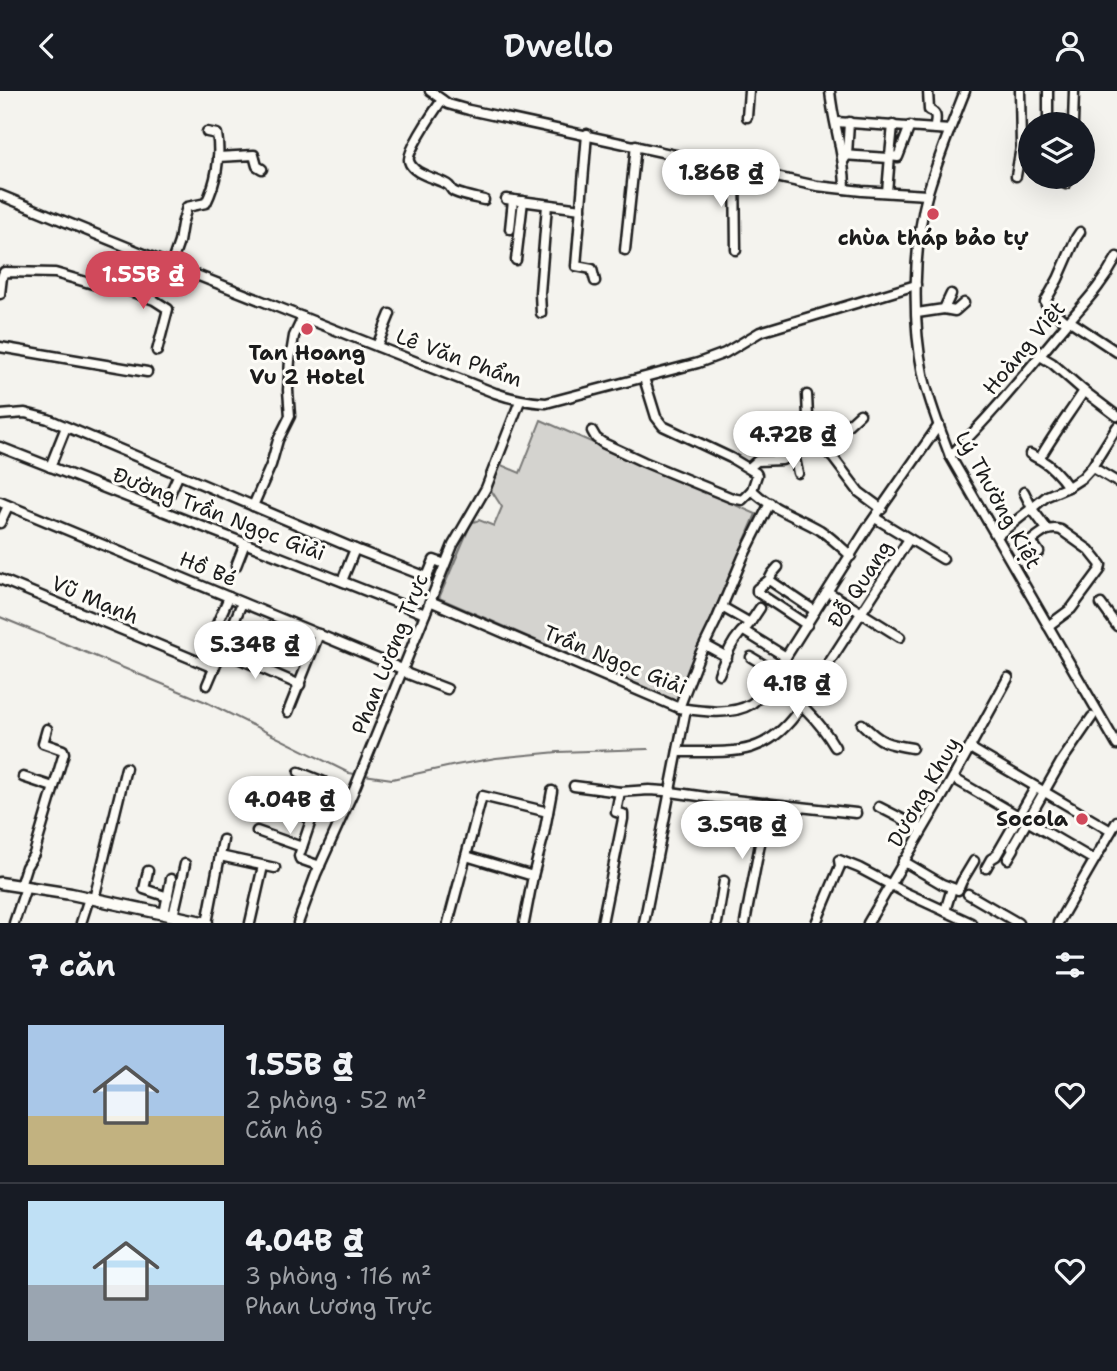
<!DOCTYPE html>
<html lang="vi">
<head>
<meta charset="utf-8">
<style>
	:root { --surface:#171b24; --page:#242831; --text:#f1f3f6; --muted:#9ea1a6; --line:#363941; --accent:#d1495b }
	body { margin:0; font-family:"Shantell Sans",sans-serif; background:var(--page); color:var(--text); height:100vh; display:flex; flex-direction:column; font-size:26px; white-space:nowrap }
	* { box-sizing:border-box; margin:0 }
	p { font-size:23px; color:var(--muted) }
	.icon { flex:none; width:38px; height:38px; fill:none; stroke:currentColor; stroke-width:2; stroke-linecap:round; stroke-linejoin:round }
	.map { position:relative; height:832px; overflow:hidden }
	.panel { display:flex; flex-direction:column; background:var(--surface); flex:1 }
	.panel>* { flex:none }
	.fabs { position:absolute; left:1018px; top:21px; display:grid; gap:14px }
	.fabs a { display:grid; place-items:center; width:77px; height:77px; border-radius:50%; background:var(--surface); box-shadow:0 7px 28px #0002; font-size:35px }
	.price { position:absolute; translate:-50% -60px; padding:0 16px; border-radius:24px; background:#fff; color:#222; font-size:23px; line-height:46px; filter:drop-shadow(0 2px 4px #0008) }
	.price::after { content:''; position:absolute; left:50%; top:42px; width:21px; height:16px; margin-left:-10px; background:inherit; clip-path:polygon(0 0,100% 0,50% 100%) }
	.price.on { background:var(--accent); color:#fff }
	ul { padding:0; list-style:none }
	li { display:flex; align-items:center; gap:21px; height:175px; padding:0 28px }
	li+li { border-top:2px solid var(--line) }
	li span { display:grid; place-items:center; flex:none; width:196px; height:140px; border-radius:0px; color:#555 }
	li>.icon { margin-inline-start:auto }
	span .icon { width:84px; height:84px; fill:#fffc; stroke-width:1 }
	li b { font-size:30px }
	h2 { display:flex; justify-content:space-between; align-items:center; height:84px; padding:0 28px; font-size:30px }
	header { display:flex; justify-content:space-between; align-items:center; height:91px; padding:0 28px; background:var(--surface); font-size:32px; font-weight:600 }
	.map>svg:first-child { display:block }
	.green { fill:#d4d3cf; stroke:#787876; stroke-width:2 }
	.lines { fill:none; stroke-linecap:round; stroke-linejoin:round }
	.stream { stroke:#72716f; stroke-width:2 }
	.minor-casing { stroke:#1c1c1c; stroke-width:13 }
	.major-casing { stroke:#1c1c1c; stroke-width:15 }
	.minor { stroke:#fdfcf7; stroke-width:8 }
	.major { stroke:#fdfcf7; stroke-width:10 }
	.poi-dot { fill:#d1495b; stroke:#fdfcf7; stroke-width:2.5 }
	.labels { text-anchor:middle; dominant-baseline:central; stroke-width:6; stroke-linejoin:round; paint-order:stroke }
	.poi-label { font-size:21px; font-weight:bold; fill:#1c1c1c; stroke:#fdfcf7 }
	.street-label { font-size:21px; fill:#1c1c1c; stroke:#fdfcf7 }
</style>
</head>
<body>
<header><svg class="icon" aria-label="back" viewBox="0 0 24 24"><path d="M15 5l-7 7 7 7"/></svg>Dwello<svg class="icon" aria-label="person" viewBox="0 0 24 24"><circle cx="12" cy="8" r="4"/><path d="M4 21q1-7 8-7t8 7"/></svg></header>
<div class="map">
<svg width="1117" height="832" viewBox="0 0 1117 832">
	<rect width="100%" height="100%" fill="#f4f3ee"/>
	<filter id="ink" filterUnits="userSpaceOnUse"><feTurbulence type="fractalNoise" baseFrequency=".0143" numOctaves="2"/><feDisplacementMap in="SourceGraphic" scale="14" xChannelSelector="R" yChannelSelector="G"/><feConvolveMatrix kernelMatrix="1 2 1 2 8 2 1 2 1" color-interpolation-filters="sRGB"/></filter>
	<g filter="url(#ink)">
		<polygon class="green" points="541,329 756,423 676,610 439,507 469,437 473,431 479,429 494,435 502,416 491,399 499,373 520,382"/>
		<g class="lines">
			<g class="stream">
				<polyline points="0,526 206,611 349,682 355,683"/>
				<polyline points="364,684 392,688 456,674 496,667 558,661 648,658"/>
			</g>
			<g class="minor-casing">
				<g id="minor">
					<polyline points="430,0 448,13 469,19 817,95 862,100 927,104"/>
					<path d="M 830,0 C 833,34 845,63 845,98"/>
					<path d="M 928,0 L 929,19 C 939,23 935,28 935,37"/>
					<path d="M 965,0 C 952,33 938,67 928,101 C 913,155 912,229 923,283 C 929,311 940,338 950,365 L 1117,654"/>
					<polyline points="1048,0 1048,33"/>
					<path d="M 442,9 C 435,19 406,61 409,70 C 413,85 440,87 449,95 C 451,97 451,99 453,100 C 459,104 476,107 484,109"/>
					<polyline points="747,26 749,0"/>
					<polyline points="836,31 950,39"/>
					<polyline points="1073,33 1074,0"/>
					<polyline points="893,34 890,65 898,66 910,35"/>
					<polyline points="587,43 576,175 592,178 595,190"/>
					<polyline points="842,64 889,67"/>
					<polyline points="218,66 254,64 257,75 262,78"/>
					<polyline points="844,69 847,64 849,31"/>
					<polyline points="735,76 736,159"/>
					<polyline points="1016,85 1021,56 1020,0"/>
					<polyline points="1050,86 1051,90"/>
					<polyline points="1066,93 1069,86"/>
					<polyline points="887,101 890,65"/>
					<path d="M 0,104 L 171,174 L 495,302 C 512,308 528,311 546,312 L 698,272 L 725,262 L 760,241 L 916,194"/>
					<polyline points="506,108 581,118"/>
					<polyline points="510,138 513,109"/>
					<polyline points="625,159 636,54"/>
					<polyline points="516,169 523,110"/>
					<path d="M 171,174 L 179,151 L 182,133 L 187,116 L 206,112 C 216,92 221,66 217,43 L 207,41"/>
					<polyline points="108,192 154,209 168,218 157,260"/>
					<polyline points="0,203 2,186 4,181 55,182 93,193 106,195"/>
					<polyline points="944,218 955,220 964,212"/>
					<polyline points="541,222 540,202 547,114"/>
					<polyline points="917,222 944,218 951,203"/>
					<polyline points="1070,230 1117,261"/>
					<polyline points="1067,232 1046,214 1045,211 1058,188 1076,147 1080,141"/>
					<polyline points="377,255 390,223"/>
					<polyline points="0,256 147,281"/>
					<polyline points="1040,265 1052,272 1084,300 1117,325"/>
					<polyline points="807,304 808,326 816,350 834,368 859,401 882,418"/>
					<polyline points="0,324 25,322 48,328 355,458 427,486 434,469 445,473"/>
					<polyline points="1117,336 1092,376 1117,391"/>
					<polyline points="592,340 596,347 603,352 644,371 732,407 742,409 752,399 757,384 756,382 731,367 663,335 656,326 644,287"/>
					<polyline points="0,356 425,523"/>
					<polyline points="824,359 836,345 860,323"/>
					<polyline points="794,363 798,382"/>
					<path d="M 1030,363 C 1034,365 1037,367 1041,369 C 1052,375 1061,386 1068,396"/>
					<path d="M 950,365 C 989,327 1023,285 1058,243 C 1080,216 1100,198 1117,166"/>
					<path d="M 1040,367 C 1053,344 1069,323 1084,300"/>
					<polyline points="50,376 66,336"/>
					<polyline points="749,377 757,370 782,369 816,350"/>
					<path d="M 752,399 C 771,418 798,426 820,439 C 832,447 841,456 851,465"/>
					<polyline points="1024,401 1031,415 1033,417"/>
					<polyline points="0,411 402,578 408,583 447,598"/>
					<polyline points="253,415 271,374 278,349 290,325 288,299 290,269 294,245 303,226"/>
					<polyline points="1032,418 1047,438"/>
					<polyline points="162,420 178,385"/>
					<polyline points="875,427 943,468"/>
					<polyline points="0,432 8,415"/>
					<polyline points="997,445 1047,405 1068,396 1082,387 1092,376"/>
					<path d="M 1039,461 L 1031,450 C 1041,443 1048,435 1061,439 L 1089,459 L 1101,474 L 1100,479 L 1071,518 L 1048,535"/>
					<polyline points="236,475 245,452"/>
					<polyline points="0,488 214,577"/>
					<polyline points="769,489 772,483 778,476"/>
					<polyline points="342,490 355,458"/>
					<polyline points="828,501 900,546"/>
					<path d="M 430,510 L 679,617 C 700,620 732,625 751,613 C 759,608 764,599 770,591 L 868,436 L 939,334"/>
					<polyline points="1101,513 1117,535"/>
					<polyline points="722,516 750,532 760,517"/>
					<polyline points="217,533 229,506"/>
					<polyline points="807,534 757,501 757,498 769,489 815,520"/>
					<polyline points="744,540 786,566"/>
					<polyline points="705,554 727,566"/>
					<polyline points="222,560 300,594"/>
					<polyline points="751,566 776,581"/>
					<path d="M 719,583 C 724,571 729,555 738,545 C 742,539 746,538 750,532"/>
					<path d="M 770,591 C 797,607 819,629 835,656"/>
					<polyline points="207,594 242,512"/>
					<polyline points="679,617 699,565 716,530 743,466 770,412"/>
					<polyline points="288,621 319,543"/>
					<path d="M 862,633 C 881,652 887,653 912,657"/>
					<polyline points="970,657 1111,740"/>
					<path d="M 678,661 C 729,660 762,668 796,623 L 909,448"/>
					<polyline points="299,681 324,691 299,765 300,768 320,775"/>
					<polyline points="23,686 53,696"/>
					<polyline points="953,687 1094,769"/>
					<polyline points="574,695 620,701 649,699 664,700 706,706 856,722"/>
					<polyline points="248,702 311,728"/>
					<polyline points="879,716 922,738"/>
					<polyline points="257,740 302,756"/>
					<polyline points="1012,757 1061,671 1092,626"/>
					<polyline points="220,765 275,777"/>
					<polyline points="466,765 533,785"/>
					<polyline points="1008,768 1014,758"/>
					<polyline points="903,770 942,793 958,799 962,790 974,770"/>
					<polyline points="986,777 991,768 996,765 1035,697"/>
					<polyline points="148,780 144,798 168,806"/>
					<polyline points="20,795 26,776 34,763 64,662 63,659 43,652 47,638"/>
					<polyline points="968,803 1018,832"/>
					<polyline points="94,808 126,677"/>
					<polyline points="945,820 952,797"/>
					<polyline points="164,823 171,788"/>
					<polyline points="173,825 185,773"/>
					<polyline points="14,832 26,796"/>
					<polyline points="81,832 89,807"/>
					<polyline points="207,832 223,749"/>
					<polyline points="250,832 263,775"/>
					<polyline points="298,832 316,783 354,699 453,454 486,397 520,310"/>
					<polyline points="448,832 482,705 548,721"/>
					<polyline points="524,832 533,785 544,743 552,700"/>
					<polyline points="602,832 623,728 623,723 616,721 620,701"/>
					<polyline points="644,832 686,618"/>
					<polyline points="717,832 724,790"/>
					<path d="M 745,832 C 752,792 761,752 767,712"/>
					<polyline points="816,832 840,775 839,769 859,777 906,802 971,832"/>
					<polyline points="868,832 953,687 1008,587"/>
					<polyline points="1058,832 1117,730"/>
				</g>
			</g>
			<g class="major-casing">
				<polyline id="major" points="0,792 71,803 207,832"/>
			</g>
			<use href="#minor" class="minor"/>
			<use href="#major" class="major"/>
		</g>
	</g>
	<g class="poi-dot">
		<circle cx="933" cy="123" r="7"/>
		<circle cx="307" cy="238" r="7"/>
		<circle cx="1082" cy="728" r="7"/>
	</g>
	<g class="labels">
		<g class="poi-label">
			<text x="933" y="147">chùa tháp bảo tự</text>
			<text x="307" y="262">Tan Hoang<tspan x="307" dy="24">Vu 2 Hotel</tspan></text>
			<text x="1068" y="728" text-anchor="end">Socola</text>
		</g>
		<g class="street-label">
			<text transform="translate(1024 257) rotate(-50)">Hoàng Việt</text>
			<text transform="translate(459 267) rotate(20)">Lê Văn Phẩm</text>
			<text transform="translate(998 409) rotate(61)">Lý Thường Kiệt</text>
			<text transform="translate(219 423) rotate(21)">Đường Trần Ngọc Giải</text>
			<text transform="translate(208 478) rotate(22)">Hồ Bé</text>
			<text transform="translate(860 493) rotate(-57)">Đỗ Quang</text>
			<text transform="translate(95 509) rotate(23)">Vũ Mạnh</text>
			<text transform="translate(390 563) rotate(-68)">Phan Lương Trực</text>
			<text transform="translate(615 569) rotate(22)">Trần Ngọc Giải</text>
			<text transform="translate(924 701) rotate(-60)">Dương Khuy</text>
		</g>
	</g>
</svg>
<div class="fabs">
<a><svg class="icon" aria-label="layers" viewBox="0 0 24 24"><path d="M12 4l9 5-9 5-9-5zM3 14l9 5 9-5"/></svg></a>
</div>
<b class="price" style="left:721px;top:118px">1.86B ₫</b>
<b class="price on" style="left:143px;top:220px">1.55B ₫</b>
<b class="price" style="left:793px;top:380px">4.72B ₫</b>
<b class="price" style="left:255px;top:590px">5.34B ₫</b>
<b class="price" style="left:797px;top:629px">4.1B ₫</b>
<b class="price" style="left:290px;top:745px">4.04B ₫</b>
<b class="price" style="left:742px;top:770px">3.59B ₫</b>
</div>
<section class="panel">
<h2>7 căn<svg class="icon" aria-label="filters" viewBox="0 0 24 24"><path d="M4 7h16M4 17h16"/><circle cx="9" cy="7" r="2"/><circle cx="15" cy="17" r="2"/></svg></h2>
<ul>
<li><span style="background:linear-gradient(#a9c7e8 65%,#c2b280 0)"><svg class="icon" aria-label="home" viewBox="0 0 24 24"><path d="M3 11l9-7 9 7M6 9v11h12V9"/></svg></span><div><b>1.55B ₫</b><p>2 phòng · 52 m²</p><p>Căn hộ</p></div><svg class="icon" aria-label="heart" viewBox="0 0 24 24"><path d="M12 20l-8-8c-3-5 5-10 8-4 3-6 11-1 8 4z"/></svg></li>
<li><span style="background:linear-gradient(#bfe0f5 60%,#9aa5b1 0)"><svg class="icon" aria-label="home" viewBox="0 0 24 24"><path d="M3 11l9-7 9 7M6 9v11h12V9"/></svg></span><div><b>4.04B ₫</b><p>3 phòng · 116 m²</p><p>Phan Lương Trực</p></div><svg class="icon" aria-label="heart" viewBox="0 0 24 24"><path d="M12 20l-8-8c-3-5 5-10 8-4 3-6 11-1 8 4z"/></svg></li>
</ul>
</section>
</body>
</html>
